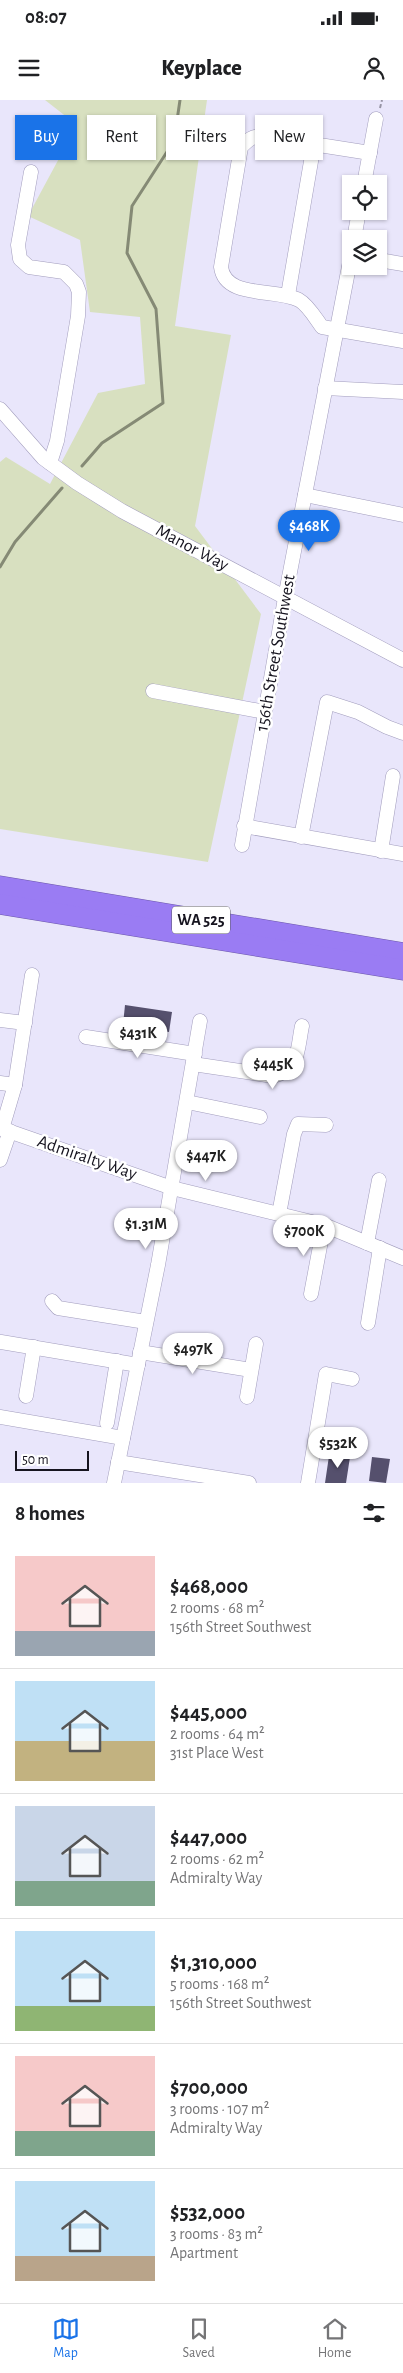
<!DOCTYPE html>
<html lang="en">
<head>
<meta charset="utf-8">
<style>
	:root { --surface:#fff; --page:#f6f6f6; --text:#202124; --muted:#757577; --line:#e0e0e0; --accent:#1a73e8 }
	body { margin:0; font-family:"Alegreya Sans",sans-serif; background:var(--page); color:var(--text); height:100vh; display:flex; flex-direction:column; font-size:19px; white-space:nowrap }
	* { box-sizing:border-box; margin:0 }
	p { font-size:16px; color:var(--muted) }
	.icon { flex:none; width:28px; height:28px; fill:none; stroke:currentColor; stroke-width:2; stroke-linecap:round; stroke-linejoin:round }
	.map { position:relative; height:1383px; overflow:hidden }
	.side { display:flex; flex-direction:column; background:var(--surface); flex:1 }
	.side>* { flex:none }
	.guide { position:absolute; left:15px; top:15px; width:374px; height:45px; display:flex; gap:10px }
	.controls { position:absolute; left:342px; top:75px; display:grid; gap:10px }
	.controls a { display:grid; place-items:center; width:45px; height:45px; border-radius:0px; background:var(--surface); box-shadow:0 1px 4px #0004; font-size:25px }
	.scale { position:absolute; left:15px; bottom:12px; width:74px; box-sizing:border-box; padding-left:5px; border:2px solid #16141f; border-top:0; font-size:14px; line-height:18px; white-space:nowrap; color:#16141f; -webkit-text-stroke:4px #fff; paint-order:stroke }
	.price { position:absolute; translate:-50% -42px; padding:0 11px; border-radius:18px; background:#fff; color:#222; font-size:16px; line-height:32px; filter:drop-shadow(0 1px 2px #0008) }
	.price::after { content:''; position:absolute; left:50%; top:30px; width:15px; height:11px; margin-left:-8px; background:inherit; clip-path:polygon(0 0,100% 0,50% 100%) }
	.price.current { background:var(--accent); color:#fff }
	ul { padding:0; list-style:none }
	li { display:flex; align-items:center; gap:15px; height:125px; padding:0 15px }
	li+li { border-top:1px solid var(--line) }
	li span { display:grid; place-items:center; flex:none; width:140px; height:100px; border-radius:0px; color:#555 }
	li>.icon { margin-inline-start:auto }
	span .icon { width:60px; height:60px; fill:#fffc; stroke-width:1 }
	li b { font-size:21px }
	h2 { display:flex; justify-content:space-between; align-items:center; height:60px; padding:0 15px; font-size:21px }
	.tag { padding:0 18px; border-radius:0px; background:var(--surface); box-shadow:0 1px 4px #0004; font-size:18px; line-height:45px }
	.tag.current { background:var(--accent); color:#fff }
	.status { display:flex; justify-content:space-between; align-items:center; height:35px; padding:0 25px; background:var(--surface); direction:ltr }
	.status svg { height:14px; fill:currentColor }
	header { display:flex; justify-content:space-between; align-items:center; height:65px; padding:0 15px; background:var(--surface); font-size:22px; font-weight:800 }
	.tab-bar { display:flex; justify-content:space-around; align-items:center; height:70px; border-top:1px solid var(--line); background:var(--surface); font-size:14px; color:var(--muted) }
	.tab-bar a { display:grid; justify-items:center; gap:2px }
	.tab-bar .current { color:var(--accent) }
	.map>svg:first-child { display:block }
	.green { fill:#d8e0c0 }
	.lines { fill:none; stroke-linecap:round; stroke-linejoin:round }
	.stream { stroke:#858a75; stroke-width:3 }
	.building { fill:#55506d }
	.minor-casing { stroke:#a29dbd; stroke-width:15 }
	.highway-casing { stroke:#6c58a9; stroke-width:21 }
	.path { stroke:#9693a4; stroke-width:2; stroke-dasharray:4 2.5; stroke-linecap:butt }
	.minor { stroke:#fff; stroke-width:14 }
	.highway { stroke:#9a7cf3; stroke-width:20 }
	.labels { text-anchor:middle; dominant-baseline:central; stroke-width:5; stroke-linejoin:round; paint-order:stroke }
	.shield { fill:#fff; stroke:#5c5a62; stroke-width:1 }
	.shield-label { font-size:16px; font-weight:bold; fill:#16141f }
	.street-label { font-size:18px; fill:#16141f; stroke:#fff }
</style>
</head>
<body>
<div class="status"><b>08:07</b><svg viewBox="0 0 49 12"><path d="M0 12V9h3v3zM5 12V6h3v6zM10 12V3h3v9zM15 12V0h3v12zM26 1h20v11H26zM47 4h2v5h-2z"/></svg></div>
<header><svg class="icon" aria-label="menu" viewBox="0 0 24 24"><path d="M4 6h16M4 12h16M4 18h16"/></svg>Keyplace<svg class="icon" aria-label="person" viewBox="0 0 24 24"><circle cx="12" cy="8" r="4"/><path d="M4 21q1-7 8-7t8 7"/></svg></header>
<div class="map">
<svg width="403" height="1383" viewBox="0 0 403 1383">
	<rect width="100%" height="100%" fill="#e9e6fb"/>
	<polygon class="green" points="45,0 207,0 175,226 231,235 195,426 261,514 208,762 0,729 0,362 6,357 50,384 98,293 145,284 140,217 90,212 80,140 28,116 77,25"/>
	<g class="lines">
		<g class="stream">
			<polyline points="82,366 102,343 163,303 156,209 127,153 132,106 174,41 180,0"/>
			<polyline points="0,467 15,442 62,388"/>
		</g>
	</g>
	<g class="building">
		<polygon points="125,905 172,912 169,932 123,925"/>
		<polygon points="335,1354 350,1357 346,1383 325,1383 329,1356 334,1357"/>
		<polygon points="372,1357 390,1359 386,1383 369,1381"/>
	</g>
	<g class="lines">
		<g class="minor-casing">
			<g id="minor">
				<path d="M 370,53 L 262,36 C 252,36 248,40 241,47 L 221,167 C 225,199 275,188 299,200 C 308,205 316,219 322,227 L 403,241"/>
				<polyline points="31,72 18,145 20,159 29,167 64,172 76,184 79,192 78,216 57,341 50,363"/>
				<polyline points="364,84 376,19"/>
				<polyline points="354,139 359,111"/>
				<polyline points="379,160 403,164"/>
				<polyline points="288,195 314,44"/>
				<polyline points="325,288 403,292"/>
				<polyline points="0,309 43,358 77,383 122,411 403,560"/>
				<polyline points="305,395 403,415"/>
				<polyline points="153,591 265,612"/>
				<polyline points="244,726 403,754"/>
				<polyline points="301,737 327,602 358,612 387,627 403,633"/>
				<polyline points="242,745 285,498 351,156"/>
				<polyline points="381,751 393,676"/>
				<polyline points="0,920 25,923"/>
				<polyline points="86,937 195,954"/>
				<path d="M 193,964 L 273,976 C 300,970 297,950 302,926"/>
				<polyline points="0,983 15,985"/>
				<polyline points="187,1002 260,1017"/>
				<polyline points="0,1028 172,1088 324,1125 403,1158"/>
				<polyline points="2,1029 15,985 32,875"/>
				<polyline points="0,1060 10,1031"/>
				<polyline points="279,1114 294,1034 298,1024 326,1025"/>
				<polyline points="367,1143 379,1080"/>
				<polyline points="311,1194 324,1125"/>
				<polyline points="52,1201 58,1208 146,1222"/>
				<polyline points="368,1223 380,1148"/>
				<polyline points="1,1242 138,1265"/>
				<polyline points="140,1252 251,1270"/>
				<polyline points="26,1296 34,1247"/>
				<polyline points="247,1297 256,1244"/>
				<polyline points="0,1317 123,1338"/>
				<polyline points="107,1323 117,1261"/>
				<polyline points="118,1362 249,1383"/>
				<polyline points="114,1383 158,1165 200,921"/>
				<polyline points="308,1383 326,1274 352,1279"/>
			</g>
		</g>
		<g class="highway-casing">
			<g id="highway">
				<polyline points="0,786 403,853"/>
				<polyline points="0,804 403,870"/>
			</g>
		</g>
		<polyline class="path" points="380,8 382,0"/>
		<use href="#minor" class="minor"/>
		<use href="#highway" class="highway"/>
	</g>
	<g class="labels">
		<rect class="shield" x="172" y="806.5" width="58" height="27" rx="4"/>
		<g class="shield-label">
			<text x="201" y="820">WA 525</text>
		</g>
		<g class="street-label">
			<text transform="translate(192 448) rotate(28)">Manor Way</text>
			<text transform="translate(276 553) rotate(-80)">156th Street Southwest</text>
			<text transform="translate(87 1058) rotate(19)">Admiralty Way</text>
		</g>
	</g>
</svg>
<div class="controls">
<a><svg class="icon" aria-label="locate" viewBox="0 0 24 24"><circle cx="12" cy="12" r="6"/><path d="M12 2v4M12 18v4M2 12h4M18 12h4"/></svg></a>
<a><svg class="icon" aria-label="layers" viewBox="0 0 24 24"><path d="M12 4l9 5-9 5-9-5zM3 14l9 5 9-5"/></svg></a>
</div>
<div class="scale">50 m</div>
<b class="price current" style="left:309px;top:452px">$468K</b>
<b class="price" style="left:138px;top:959px">$431K</b>
<b class="price" style="left:273px;top:990px">$445K</b>
<b class="price" style="left:206px;top:1082px">$447K</b>
<b class="price" style="left:146px;top:1150px">$1.31M</b>
<b class="price" style="left:304px;top:1157px">$700K</b>
<b class="price" style="left:193px;top:1275px">$497K</b>
<b class="price" style="left:338px;top:1369px">$532K</b>
<div class="guide">
<a class="tag current">Buy</a>
<a class="tag">Rent</a>
<a class="tag">Filters</a>
<a class="tag">New</a>
</div>
</div>
<section class="side">
<h2>8 homes<svg class="icon" aria-label="filters" viewBox="0 0 24 24"><path d="M4 7h16M4 17h16"/><circle cx="9" cy="7" r="2"/><circle cx="15" cy="17" r="2"/></svg></h2>
<ul>
<li><span style="background:linear-gradient(#f6c9c9 75%,#9aa5b1 0)"><svg class="icon" aria-label="home" viewBox="0 0 24 24"><path d="M3 11l9-7 9 7M6 9v11h12V9"/></svg></span><div><b>$468,000</b><p>2 rooms · 68 m²</p><p>156th Street Southwest</p></div></li>
<li><span style="background:linear-gradient(#bfe0f5 60%,#c2b280 0)"><svg class="icon" aria-label="home" viewBox="0 0 24 24"><path d="M3 11l9-7 9 7M6 9v11h12V9"/></svg></span><div><b>$445,000</b><p>2 rooms · 64 m²</p><p>31st Place West</p></div></li>
<li><span style="background:linear-gradient(#c9d6e8 75%,#7fa58c 0)"><svg class="icon" aria-label="home" viewBox="0 0 24 24"><path d="M3 11l9-7 9 7M6 9v11h12V9"/></svg></span><div><b>$447,000</b><p>2 rooms · 62 m²</p><p>Admiralty Way</p></div></li>
<li><span style="background:linear-gradient(#bfe0f5 75%,#8fb573 0)"><svg class="icon" aria-label="home" viewBox="0 0 24 24"><path d="M3 11l9-7 9 7M6 9v11h12V9"/></svg></span><div><b>$1,310,000</b><p>5 rooms · 168 m²</p><p>156th Street Southwest</p></div></li>
<li><span style="background:linear-gradient(#f6c9c9 75%,#7fa58c 0)"><svg class="icon" aria-label="home" viewBox="0 0 24 24"><path d="M3 11l9-7 9 7M6 9v11h12V9"/></svg></span><div><b>$700,000</b><p>3 rooms · 107 m²</p><p>Admiralty Way</p></div></li>
<li><span style="background:linear-gradient(#bfe0f5 75%,#b9a48a 0)"><svg class="icon" aria-label="home" viewBox="0 0 24 24"><path d="M3 11l9-7 9 7M6 9v11h12V9"/></svg></span><div><b>$532,000</b><p>3 rooms · 83 m²</p><p>Apartment</p></div></li>
</ul>
</section>
<nav class="tab-bar">
<a class="current"><svg class="icon" aria-label="map" viewBox="0 0 24 24"><path d="M3 6l6-2 6 2 6-2v14l-6 2-6-2-6 2zM9 4v14M15 6v14"/></svg>Map</a>
<a><svg class="icon" aria-label="saved" viewBox="0 0 24 24"><path d="M7 4h10v16l-5-4-5 4z"/></svg>Saved</a>
<a><svg class="icon" aria-label="home" viewBox="0 0 24 24"><path d="M3 11l9-7 9 7M6 9v11h12V9"/></svg>Home</a>
</nav>
</body>
</html>
